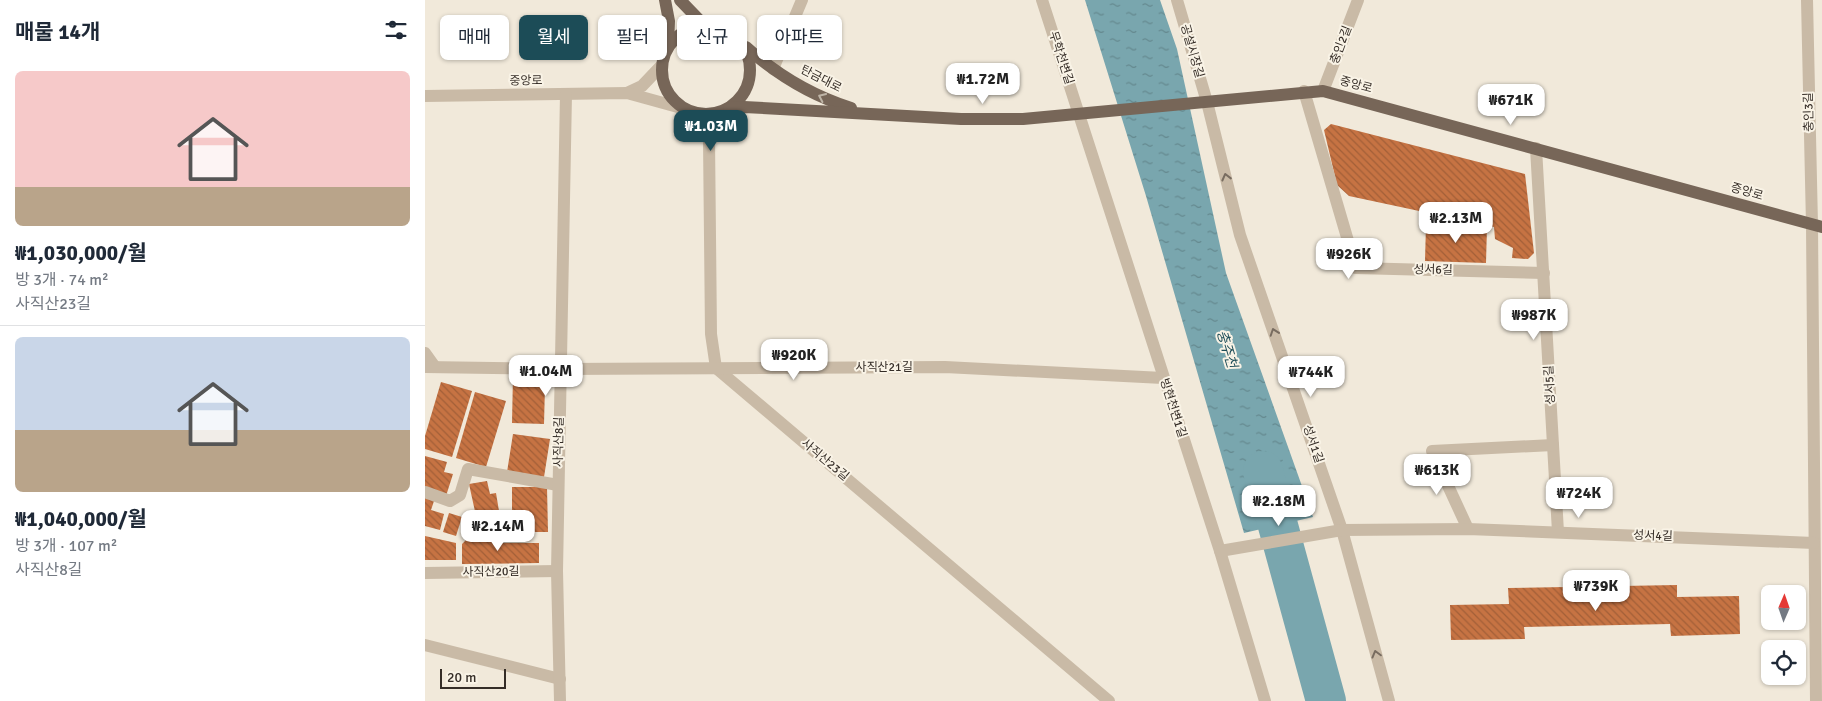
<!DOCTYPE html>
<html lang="ko">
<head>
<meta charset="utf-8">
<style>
	:root { --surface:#fff; --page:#f2f2f3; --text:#1f2937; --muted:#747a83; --line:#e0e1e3; --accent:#1c4c57 }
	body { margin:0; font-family:Signika,"Noto Sans KR",sans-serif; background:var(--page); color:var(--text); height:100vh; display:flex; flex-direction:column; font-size:19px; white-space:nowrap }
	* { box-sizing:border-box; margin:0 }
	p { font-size:16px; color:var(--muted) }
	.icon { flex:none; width:28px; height:28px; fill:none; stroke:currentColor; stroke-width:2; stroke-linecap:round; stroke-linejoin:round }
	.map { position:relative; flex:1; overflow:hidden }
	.sheet { display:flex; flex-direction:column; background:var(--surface); width:425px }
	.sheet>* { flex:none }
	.guide { position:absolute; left:15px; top:15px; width:475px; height:45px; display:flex; gap:10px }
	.needle { width:32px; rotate:2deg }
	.fabs { position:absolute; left:1336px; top:585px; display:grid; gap:10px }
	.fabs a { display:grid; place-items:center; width:45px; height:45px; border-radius:8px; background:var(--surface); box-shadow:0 1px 4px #0004; font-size:25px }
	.scale { position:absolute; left:15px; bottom:12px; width:66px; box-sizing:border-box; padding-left:5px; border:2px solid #352d27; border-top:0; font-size:14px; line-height:18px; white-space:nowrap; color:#352d27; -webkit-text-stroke:4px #f9f3e6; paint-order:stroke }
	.price { position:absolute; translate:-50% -42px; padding:0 11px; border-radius:10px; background:#fff; color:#222; font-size:16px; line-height:32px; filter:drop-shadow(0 1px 2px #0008) }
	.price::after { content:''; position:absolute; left:50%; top:30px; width:15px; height:11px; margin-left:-8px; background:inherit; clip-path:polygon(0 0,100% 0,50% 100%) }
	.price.on { background:var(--accent); color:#fff }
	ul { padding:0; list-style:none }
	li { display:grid; align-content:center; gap:10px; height:265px; padding:0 15px }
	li+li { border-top:1px solid var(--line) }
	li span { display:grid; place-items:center; height:155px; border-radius:8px; color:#555 }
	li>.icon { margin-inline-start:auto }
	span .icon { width:90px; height:90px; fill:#fffc; stroke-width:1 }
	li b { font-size:21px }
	h2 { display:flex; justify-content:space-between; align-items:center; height:60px; padding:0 15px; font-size:21px }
	.chip { padding:0 18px; border-radius:8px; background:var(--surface); box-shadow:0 1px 4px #0004; font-size:18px; line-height:45px }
	.chip.on { background:var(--accent); color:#fff }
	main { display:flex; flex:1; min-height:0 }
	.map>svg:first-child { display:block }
	.water { fill:url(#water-ripples) }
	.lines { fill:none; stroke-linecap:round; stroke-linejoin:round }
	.river { stroke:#79a6ae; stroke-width:40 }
	.building { fill:url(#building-back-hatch) }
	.minor { stroke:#c9baa6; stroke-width:12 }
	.major { stroke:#776658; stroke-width:12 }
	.oneway { stroke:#beb4a6 }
	.oneway2 { stroke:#786c60 }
	.labels { text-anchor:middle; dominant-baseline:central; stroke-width:4; stroke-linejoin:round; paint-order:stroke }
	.street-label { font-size:12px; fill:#352d27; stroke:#f9f3e6 }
	.water-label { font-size:14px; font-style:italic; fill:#1c4c57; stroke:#f9f3e6 }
</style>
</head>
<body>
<main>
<section class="sheet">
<h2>매물 14개<svg class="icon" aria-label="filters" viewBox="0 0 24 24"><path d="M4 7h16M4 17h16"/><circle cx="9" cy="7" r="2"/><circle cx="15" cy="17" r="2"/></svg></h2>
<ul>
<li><span style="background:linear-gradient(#f6c9c9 75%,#b9a48a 0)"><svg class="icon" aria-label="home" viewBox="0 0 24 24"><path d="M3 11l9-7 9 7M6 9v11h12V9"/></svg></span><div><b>₩1,030,000/월</b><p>방 3개 · 74 m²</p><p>사직산23길</p></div></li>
<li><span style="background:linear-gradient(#c9d6e8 60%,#b9a48a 0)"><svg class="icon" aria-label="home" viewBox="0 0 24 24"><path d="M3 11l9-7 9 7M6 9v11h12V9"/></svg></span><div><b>₩1,040,000/월</b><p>방 3개 · 107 m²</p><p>사직산8길</p></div></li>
</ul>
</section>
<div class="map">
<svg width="1397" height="701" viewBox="0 0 1397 701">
	<defs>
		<pattern id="water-ripples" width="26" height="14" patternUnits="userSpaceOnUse" patternTransform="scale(1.25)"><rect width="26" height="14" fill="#79a6ae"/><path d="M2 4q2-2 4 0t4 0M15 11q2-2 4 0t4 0" fill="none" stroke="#64888e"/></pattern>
		<pattern id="building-back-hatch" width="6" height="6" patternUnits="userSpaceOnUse" patternTransform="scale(1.25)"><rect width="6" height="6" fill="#c67343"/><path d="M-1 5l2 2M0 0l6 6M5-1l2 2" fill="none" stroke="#a25f38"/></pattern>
	</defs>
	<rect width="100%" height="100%" fill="#f1e9da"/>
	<polygon class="water" points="660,0 735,0 752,49 801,273 888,517 819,533 721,196"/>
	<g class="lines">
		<polyline class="river" points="838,471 901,701"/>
	</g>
	<g class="building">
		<polygon points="906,124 1100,174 1109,253 1103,259 1087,258 1088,248 1070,239 1069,227 924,196 912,185 899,130"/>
		<polygon points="1001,225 1062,227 1061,263 1000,261"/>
		<polygon points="88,375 114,376 120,386 119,424 87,423"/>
		<polygon points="16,382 47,391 27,457 0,449 0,436"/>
		<polygon points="50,392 81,401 61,467 31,458"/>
		<polygon points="88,434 125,439 119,477 82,472"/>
		<polygon points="0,456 22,462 19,472 28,474 21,496 0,490"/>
		<polygon points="62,481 65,494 71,493 74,511 51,516 44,484"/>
		<polygon points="87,487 122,487 123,532 87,532"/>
		<polygon points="0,495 10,498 6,510 19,514 15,530 0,526"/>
		<polygon points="24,513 37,517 31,536 18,532"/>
		<polygon points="52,535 66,536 77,543 114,543 114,563 37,564 37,544 43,538"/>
		<polygon points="0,536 31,543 31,560 0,560"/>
		<polygon points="1252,585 1252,597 1314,596 1315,634 1246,636 1245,624 1099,627 1100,639 1026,640 1025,605 1084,604 1083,588"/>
	</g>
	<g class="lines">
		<g class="minor">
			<polyline points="617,0 795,551 840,701"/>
			<polyline points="752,0 782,102 815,235 917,530 964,701"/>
			<polyline points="1382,0 1387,225 1391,701"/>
			<polyline points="348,69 377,0"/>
			<polyline points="879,91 931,268 1119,273"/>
			<polyline points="898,91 933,0"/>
			<polyline points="202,93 217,86 237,65"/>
			<polyline points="0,96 202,93 260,109"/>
			<polyline points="275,114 278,129 284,139 292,131 299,110"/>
			<polyline points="284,139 286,334 291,368 684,701"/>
			<polyline points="1111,148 1133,532"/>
			<polyline points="0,353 10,367"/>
			<polyline points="0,367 135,369 520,367 738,378"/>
			<polyline points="0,492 25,501 35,495 43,469 133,485"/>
			<polyline points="1043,529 1007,451 1128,445"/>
			<polyline points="795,551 917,530 1043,529 1389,543"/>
			<polyline points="0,573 132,571"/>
			<polyline points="0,645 135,679"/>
			<polyline points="135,701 132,571 141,94"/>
		</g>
		<g class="major">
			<polyline points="240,0 244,21 243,46"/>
			<polyline points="255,0 280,26"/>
			<circle cx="281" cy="70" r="44"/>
			<path d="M 321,47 C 351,74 388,96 426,108"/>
			<polyline points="304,108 319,107 536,119 598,119 898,91 1397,227"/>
		</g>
	</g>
	<defs><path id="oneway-chevron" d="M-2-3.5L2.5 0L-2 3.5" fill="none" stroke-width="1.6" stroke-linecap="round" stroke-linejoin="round" transform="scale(1.25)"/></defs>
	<use class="oneway" href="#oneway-chevron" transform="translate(397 97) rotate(-155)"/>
	<g class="oneway2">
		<use href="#oneway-chevron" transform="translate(801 177) rotate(-104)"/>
		<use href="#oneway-chevron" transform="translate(849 332) rotate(-109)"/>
		<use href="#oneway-chevron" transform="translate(951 654) rotate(-105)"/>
	</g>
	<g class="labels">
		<g class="street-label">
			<text transform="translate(916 45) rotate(-69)">충인2길</text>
			<text transform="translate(767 51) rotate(74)">공설시장길</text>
			<text transform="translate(636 58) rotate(72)">무학천변길</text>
			<text transform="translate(396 79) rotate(27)">탄금대로</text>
			<text transform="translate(101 81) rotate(-1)">중앙로</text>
			<text transform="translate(931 85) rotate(15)">중앙로</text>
			<text transform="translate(1384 112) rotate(-91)">충인3길</text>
			<text transform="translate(1322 192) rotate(16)">중앙로</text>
			<text transform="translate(1008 270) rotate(1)">성서6길</text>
			<text x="459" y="367">사직산21길</text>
			<text transform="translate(1125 385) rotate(-93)">성서5길</text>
			<text transform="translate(748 408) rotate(72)">빙현천변1길</text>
			<text transform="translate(134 442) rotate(-89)">사직산8길</text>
			<text transform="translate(888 444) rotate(71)">성서1길</text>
			<text transform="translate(400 460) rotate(40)">사직산23길</text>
			<text transform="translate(1228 536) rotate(2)">성서4길</text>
			<text transform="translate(66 572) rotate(-1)">사직산20길</text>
		</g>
		<g class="water-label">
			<text transform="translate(802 349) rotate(73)">충주천</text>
		</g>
	</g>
</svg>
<div class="fabs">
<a><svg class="needle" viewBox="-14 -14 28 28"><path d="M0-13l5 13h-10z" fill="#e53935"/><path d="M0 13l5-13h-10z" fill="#747a83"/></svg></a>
<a><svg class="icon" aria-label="locate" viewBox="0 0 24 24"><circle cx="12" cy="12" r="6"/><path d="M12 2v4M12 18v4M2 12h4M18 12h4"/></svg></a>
</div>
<div class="scale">20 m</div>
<b class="price" style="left:558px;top:105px">₩1.72M</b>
<b class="price" style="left:1086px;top:126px">₩671K</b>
<b class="price on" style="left:286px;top:152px">₩1.03M</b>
<b class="price" style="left:1031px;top:244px">₩2.13M</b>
<b class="price" style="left:924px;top:280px">₩926K</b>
<b class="price" style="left:1109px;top:341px">₩987K</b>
<b class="price" style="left:369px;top:381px">₩920K</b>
<b class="price" style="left:121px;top:397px">₩1.04M</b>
<b class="price" style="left:886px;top:398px">₩744K</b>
<b class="price" style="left:1012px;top:496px">₩613K</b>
<b class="price" style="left:1154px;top:519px">₩724K</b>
<b class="price" style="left:854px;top:527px">₩2.18M</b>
<b class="price" style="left:73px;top:552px">₩2.14M</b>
<b class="price" style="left:1171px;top:612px">₩739K</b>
<div class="guide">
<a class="chip">매매</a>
<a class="chip on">월세</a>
<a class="chip">필터</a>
<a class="chip">신규</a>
<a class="chip">아파트</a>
</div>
</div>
</main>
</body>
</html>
